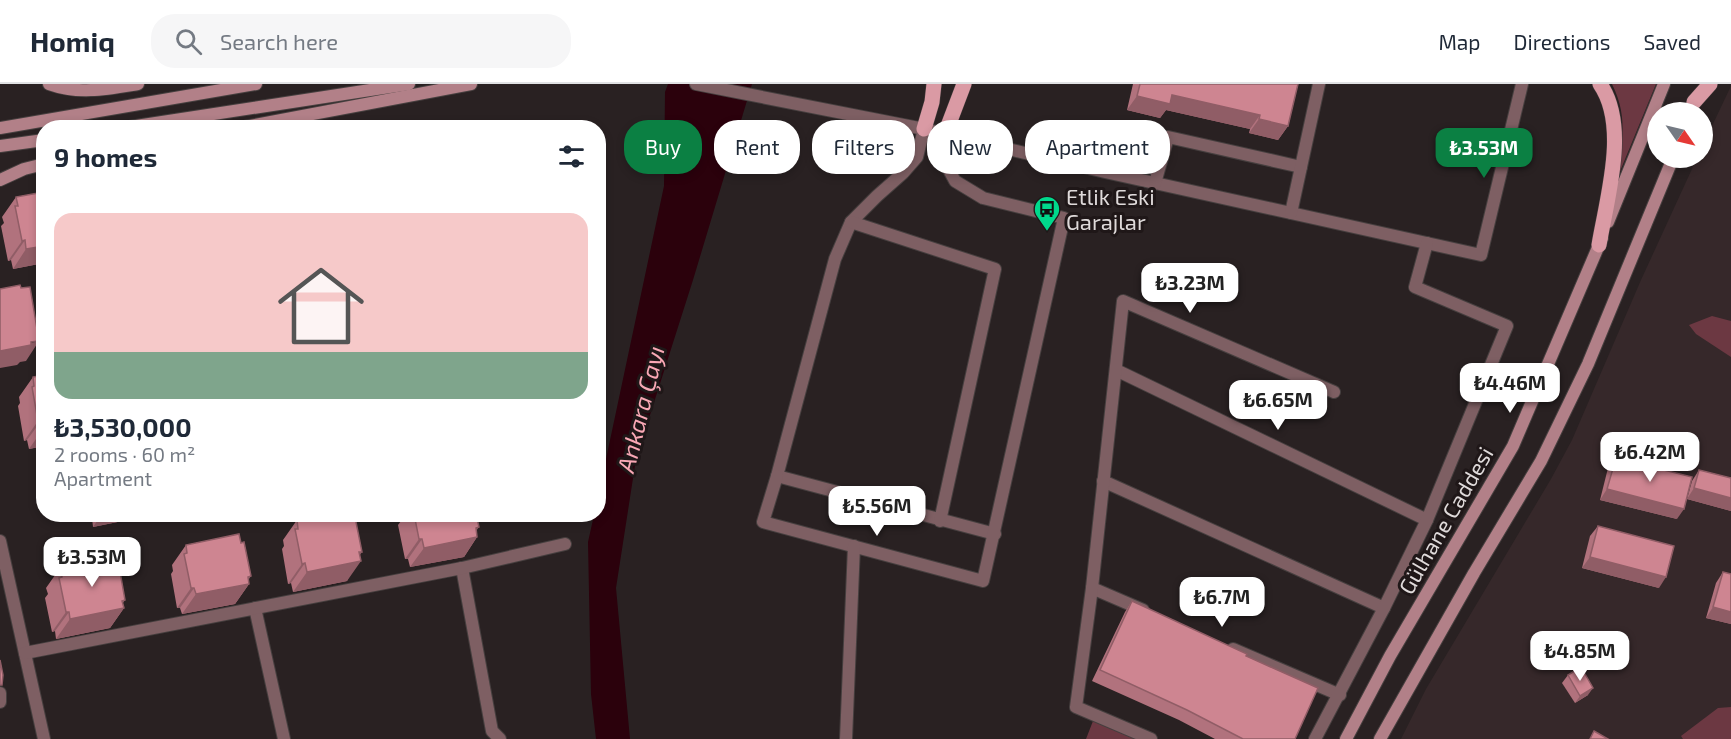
<!DOCTYPE html>
<html lang="en">
<head>
<meta charset="utf-8">
<style>
	:root { --surface:#fff; --page:#f6f6f7; --text:#1f2937; --muted:#747a83; --line:#e0e1e3; --accent:#0b8043 }
	body { margin:0; font-family:"Exo 2",sans-serif; background:var(--page); color:var(--text); height:100vh; display:flex; flex-direction:column; font-size:22px; white-space:nowrap }
	* { box-sizing:border-box; margin:0 }
	p { font-size:20px; color:var(--muted) }
	.icon { flex:none; width:33px; height:33px; fill:none; stroke:currentColor; stroke-width:2; stroke-linecap:round; stroke-linejoin:round }
	.map { position:relative; flex:1; overflow:hidden }
	.details { position:absolute; left:36px; top:36px; width:570px; height:402px; display:flex; flex-direction:column; background:var(--surface); border-radius:24px; box-shadow:0 3px 9px #0003 }
	.details>* { flex:none }
	.banner { position:absolute; left:624px; top:36px; width:570px; height:54px; display:flex; gap:12px }
	.needle { width:39px; rotate:124deg }
	.fabs { position:absolute; left:1647px; top:18px; display:grid; gap:12px }
	.fabs a { display:grid; place-items:center; width:66px; height:66px; border-radius:50%; background:var(--surface); box-shadow:0 3px 9px #0003; font-size:30px }
	.price { position:absolute; translate:-50% -51px; padding:0 14px; border-radius:12px; background:#fff; color:#222; font-size:20px; line-height:39px; filter:drop-shadow(0 2px 3px #0008) }
	.price::after { content:''; position:absolute; left:50%; top:36px; width:18px; height:14px; margin-left:-9px; background:inherit; clip-path:polygon(0 0,100% 0,50% 100%) }
	.price.active { background:var(--accent); color:#fff }
	ul { padding:0; list-style:none }
	li { display:grid; align-content:center; gap:12px; height:318px; padding:0 18px }
	li span { display:grid; place-items:center; height:186px; border-radius:18px; color:#555 }
	li>.icon { margin-inline-start:auto }
	span .icon { width:108px; height:108px; fill:#fffc; stroke-width:1 }
	li b { font-size:26px }
	h2 { display:flex; justify-content:space-between; align-items:center; height:72px; padding:0 18px; font-size:26px }
	.chip { padding:0 21px; border-radius:24px; background:var(--surface); box-shadow:0 3px 9px #0003; font-size:21px; line-height:54px }
	.chip.active { background:var(--accent); color:#fff }
	header { display:flex; align-items:center; gap:36px; box-sizing:border-box; height:84px; padding:0 30px; background:var(--surface); border-bottom:2px solid var(--line) }
	header strong { font-size:28px }
	nav { display:flex; gap:33px; margin-inline-start:auto; font-size:21px }
	.search { width:420px; height:54px; background:var(--page); display:flex; align-items:center; gap:15px; box-sizing:border-box; padding:0 21px; border-radius:24px; color:var(--muted); font-size:22px }
	.map>svg:first-child { display:block }
	.built { fill:#36282a }
	.green { fill:#6c3842 }
	.water { fill:#2b010c }
	.lines { fill:none; stroke-linecap:round; stroke-linejoin:round }
	.street-casing { stroke:#463f3f; stroke-width:14 }
	.secondary-casing { stroke:#463f3f; stroke-width:14 }
	.primary-casing { stroke:#463f3f; stroke-width:16 }
	.street { stroke:#7e5f63; stroke-width:12 }
	.secondary { stroke:#b28088; stroke-width:12 }
	.primary { stroke:#da9aa4; stroke-width:15 }
	.wall { fill:#b1727d }
	.shaded-wall { fill:#905d66 }
	.building { fill:#ce8591; stroke:#905d66; stroke-width:1.5 }
	.labels { text-anchor:middle; dominant-baseline:central; stroke-width:6; stroke-linejoin:round; paint-order:stroke }
	.poi-label { font-size:22px; fill:#dfdada; stroke:#1f1718; text-anchor:start }
	.street-label { font-size:22px; fill:#dfdada; stroke:#1f1718 }
	.water-label { font-size:24px; font-style:italic; fill:#f9a8b5; stroke:#1f1718 }
</style>
</head>
<body>
<header>
<strong>Homiq</strong>
<div class="search"><svg class="icon" aria-label="search" viewBox="0 0 24 24"><circle cx="10" cy="10" r="6"/><path d="M15 15l6 6"/></svg>Search here</div>
<nav><a>Map</a><a>Directions</a><a>Saved</a></nav>
</header>
<div class="map">
<svg width="1731" height="655" viewBox="0 0 1731 655">
	<rect width="100%" height="100%" fill="#292122"/>
	<polygon class="built" points="1731,2 1731,655 1401,655 1426,605 1551,395 1572,356 1641,196 1697,74 1702,74 1703,61"/>
	<g class="green">
		<path d="M 1612,0 L 1656,0 L 1614,102 C 1621,64 1630,36 1612,0 Z"/>
		<polygon points="1712,232 1731,237 1731,273 1696,250 1689,241"/>
		<polygon points="1731,623 1731,655 1683,655 1681,652 1718,624"/>
		<polygon points="1093,637 1135,655 1086,655"/>
	</g>
	<polygon class="water" points="668,0 752,0 693,196 636,375 616,504 630,655 596,655 591,610 588,458 594,431 598,430 599,408 664,102 665,8"/>
	<g class="lines">
		<g class="street-casing">
			<g id="street">
				<polyline points="696,0 924,45 1105,88 1481,171 1522,0"/>
				<polyline points="924,45 917,73 903,89 877,112 851,138 835,175 777,392 995,450"/>
				<polyline points="1155,99 1168,53 1301,83"/>
				<polyline points="1291,129 1319,0"/>
				<polyline points="851,138 995,185 940,437"/>
				<polyline points="1116,286 1427,436"/>
				<polyline points="777,392 763,438 983,497 1064,134 983,114 955,97 943,75 945,50"/>
				<polyline points="1103,397 1384,524"/>
				<polyline points="0,457 44,655"/>
				<polyline points="462,484 492,647 500,655"/>
				<polyline points="1092,504 1143,526"/>
				<polyline points="255,524 284,655"/>
				<polyline points="1233,565 1340,611"/>
				<polyline points="25,569 462,484 565,460"/>
				<polyline points="0,609 0,618"/>
				<polyline points="846,655 854,462"/>
				<polyline points="1151,655 1076,623 1092,504 1123,217 1334,308"/>
				<polyline points="1315,655 1384,524 1427,436 1507,242 1415,203 1427,159"/>
			</g>
		</g>
		<g class="secondary-casing">
			<g id="secondary">
				<path d="M 49,0 C 79,11 108,5 138,0"/>
				<polyline points="0,44 256,0"/>
				<polyline points="123,44 409,0"/>
				<polyline points="239,44 471,0"/>
				<polyline points="0,62 44,56"/>
				<polyline points="0,96 24,85 44,80"/>
				<polyline points="1608,138 1664,0"/>
				<polyline points="1346,655 1390,572 1513,362 1602,154"/>
				<polyline points="1380,655 1474,489 1541,377 1588,280 1673,74"/>
			</g>
		</g>
		<g class="primary-casing">
			<g id="primary">
				<polyline points="1694,18 1710,0"/>
				<polyline points="924,45 932,18 934,0"/>
				<polyline points="945,50 964,0"/>
				<path d="M 1599,161 C 1607,113 1629,42 1600,0"/>
			</g>
		</g>
		<use href="#street" class="street"/>
		<use href="#secondary" class="secondary"/>
		<use href="#primary" class="primary"/>
	</g>
	<g class="wall">
		<polygon points="1133,0 1298,0 1288,42 1278,56 1249,49 1250,45 1166,26 1160,34 1127,26"/>
		<polygon points="44,108 44,179 13,185 11,176 8,177 1,142 4,139 2,133 16,113"/>
		<polygon points="44,291 44,362 29,365 27,356 24,357 18,322 20,319 19,313 33,293"/>
		<polygon points="1616,374 1677,435 1600,416 1608,384"/>
		<polygon points="1699,386 1731,394 1731,427 1687,415 1692,397"/>
		<polygon points="88,430 148,430 147,432 93,443 92,434 89,435"/>
		<polygon points="400,430 476,430 476,447 477,453 464,473 410,483 408,475 405,475 398,441 401,437 400,432"/>
		<polygon points="297,436 359,471 347,497 293,508 291,499 288,500 282,465 284,462 283,456"/>
		<polygon points="1598,442 1659,504 1582,484 1590,452"/>
		<polygon points="186,461 248,496 249,500 235,520 182,530 180,524 177,524 171,490 173,487 172,481"/>
		<polygon points="60,484 123,520 124,524 110,544 56,555 55,547 52,548 45,514 48,510 46,504"/>
		<polygon points="1723,488 1731,490 1731,540 1706,534 1716,499"/>
		<polygon points="1132,517 1246,572 1295,655 1215,655 1179,636 1092,597 1125,528"/>
		<polygon points="1568,591 1588,611 1575,619 1562,599"/>
	</g>
	<g class="shaded-wall">
		<polygon points="1172,11 1260,31 1250,45 1166,26 1160,34 1127,26 1137,12"/>
		<polygon points="1259,35 1288,42 1278,56 1249,49"/>
		<polygon points="25,156 11,176 8,177 22,157"/>
		<polygon points="44,162 44,179 13,185 26,165"/>
		<polygon points="39,257 26,277 20,278 17,281 0,284 0,267"/>
		<polygon points="38,337 41,337 27,356 24,357"/>
		<polygon points="43,345 44,362 29,365"/>
		<polygon points="1694,404 1731,414 1731,427 1687,415"/>
		<polygon points="1607,405 1684,425 1677,435 1600,416"/>
		<polygon points="102,430 148,430 147,432 93,443"/>
		<polygon points="479,443 471,454 477,453 464,473 410,483 424,464"/>
		<polygon points="419,455 422,455 408,475 405,475"/>
		<polygon points="359,468 362,468 355,478 361,477 347,497 293,508 307,488"/>
		<polygon points="1590,473 1666,493 1659,504 1582,484"/>
		<polygon points="305,479 291,499 288,500 302,480"/>
		<polygon points="251,492 245,501 249,500 235,520 182,530 196,510"/>
		<polygon points="191,504 194,504 180,524 177,524"/>
		<polygon points="125,516 119,525 124,524 110,544 56,555 70,535"/>
		<polygon points="1713,523 1731,528 1731,540 1706,534"/>
		<polygon points="66,528 69,528 55,547 52,548"/>
		<polygon points="1593,604 1588,611 1575,619 1580,612"/>
	</g>
	<g class="building">
		<polygon points="1140,0 1298,0 1288,42 1259,35 1260,31 1172,11 1170,20 1137,12"/>
		<polygon points="44,108 44,162 26,165 25,156 22,157 15,122 18,122 16,113"/>
		<polygon points="20,201 21,204 30,203 39,257 31,258 31,261 0,267 0,205"/>
		<polygon points="44,291 44,345 43,345 41,337 38,337 32,303 34,302 33,293"/>
		<polygon points="1616,374 1692,393 1684,425 1607,405"/>
		<polygon points="1699,386 1731,394 1731,414 1694,404"/>
		<polygon points="323,430 351,430 352,434 355,433 362,468 359,468 361,477 307,488 305,479 302,480 295,445 298,445 297,436"/>
		<polygon points="414,430 476,430 479,443 476,444 477,453 424,464 422,455 419,455"/>
		<polygon points="1598,442 1674,462 1666,493 1590,473"/>
		<polygon points="239,450 241,459 244,458 251,492 248,493 249,500 196,510 194,504 191,504 184,470 187,469 186,461"/>
		<polygon points="114,474 116,482 119,482 125,516 122,517 124,524 70,535 69,528 66,528 59,494 62,493 60,484"/>
		<polygon points="1723,488 1731,490 1731,528 1713,523"/>
		<polygon points="1132,517 1247,570 1246,572 1318,604 1295,655 1243,655 1187,626 1100,586"/>
		<polygon points="0,576 3,591 2,601 0,601"/>
		<polygon points="1581,583 1593,604 1580,612 1568,591"/>
		<polygon points="1594,647 1608,655 1590,655"/>
	</g>
	<defs>
		<g id="bus-pin" transform="scale(1.35)"><path d="M0 17L-7.5 6A9.5 9.5 0 1 1 7.5 6Z" fill="#00d98c" stroke="#1f1718"/><path d="M-5-6H5V4H4V6H2V4H-2V6H-4V4H-5ZM-3.5-4V0h7V-4ZM-3.5 1.2v1.5H-2V1.2ZM2 1.2v1.5H3.5V1.2Z" fill="#111"/></g>
	</defs>
	<g fill-rule="evenodd">
		<use href="#bus-pin" x="1047" y="125"/>
	</g>
	<g class="labels">
		<g class="poi-label">
			<text x="1066" y="112">Etlik Eski<tspan x="1066" dy="25">Garajlar</tspan></text>
		</g>
		<g class="street-label">
			<text transform="translate(1445 436) rotate(-60)">Gülhane Caddesi</text>
		</g>
		<g class="water-label">
			<text transform="translate(640 325) rotate(-76)">Ankara Çayı</text>
		</g>
	</g>
</svg>
<div class="fabs">
<a><svg class="needle" viewBox="-14 -14 28 28"><path d="M0-13l5 13h-10z" fill="#e53935"/><path d="M0 13l5-13h-10z" fill="#747a83"/></svg></a>
</div>
<b class="price active" style="left:1484px;top:95px">₺3.53M</b>
<b class="price" style="left:1190px;top:230px">₺3.23M</b>
<b class="price" style="left:1510px;top:330px">₺4.46M</b>
<b class="price" style="left:1278px;top:347px">₺6.65M</b>
<b class="price" style="left:1650px;top:399px">₺6.42M</b>
<b class="price" style="left:877px;top:453px">₺5.56M</b>
<b class="price" style="left:92px;top:504px">₺3.53M</b>
<b class="price" style="left:1222px;top:544px">₺6.7M</b>
<b class="price" style="left:1580px;top:598px">₺4.85M</b>
<div class="banner">
<a class="chip active">Buy</a>
<a class="chip">Rent</a>
<a class="chip">Filters</a>
<a class="chip">New</a>
<a class="chip">Apartment</a>
</div>
<section class="details">
<h2>9 homes<svg class="icon" aria-label="filters" viewBox="0 0 24 24"><path d="M4 7h16M4 17h16"/><circle cx="9" cy="7" r="2"/><circle cx="15" cy="17" r="2"/></svg></h2>
<ul>
<li><span style="background:linear-gradient(#f6c9c9 75%,#7fa58c 0)"><svg class="icon" aria-label="home" viewBox="0 0 24 24"><path d="M3 11l9-7 9 7M6 9v11h12V9"/></svg></span><div><b>₺3,530,000</b><p>2 rooms · 60 m²</p><p>Apartment</p></div></li>
</ul>
</section>
</div>
</body>
</html>
